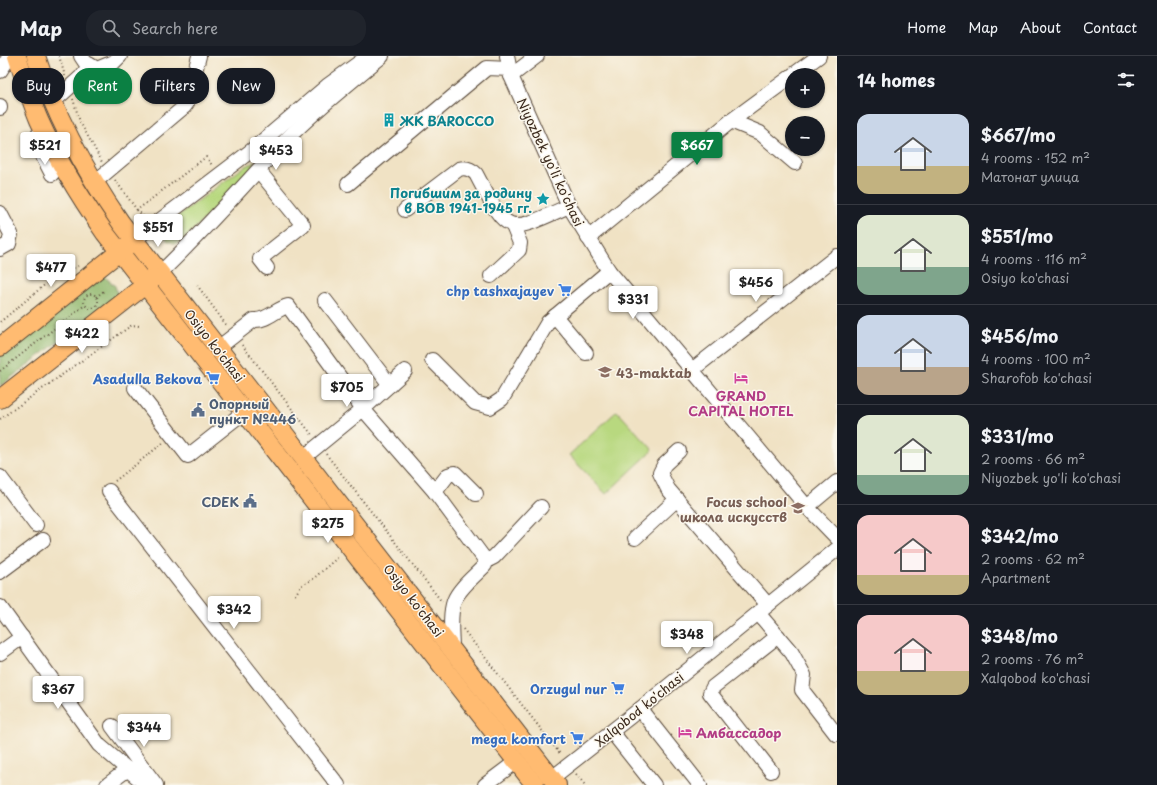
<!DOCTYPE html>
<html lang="en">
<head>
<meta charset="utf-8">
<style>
	:root { --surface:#171b24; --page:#20242c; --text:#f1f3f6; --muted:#9ea1a6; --line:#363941; --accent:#0b8043 }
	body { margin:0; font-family:"Playpen Sans",sans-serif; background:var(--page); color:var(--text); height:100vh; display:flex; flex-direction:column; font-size:15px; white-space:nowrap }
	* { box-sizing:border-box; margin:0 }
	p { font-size:13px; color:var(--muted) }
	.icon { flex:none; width:22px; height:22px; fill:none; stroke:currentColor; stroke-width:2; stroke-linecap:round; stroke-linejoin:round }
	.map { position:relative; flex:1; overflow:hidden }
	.details { display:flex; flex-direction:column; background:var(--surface); width:320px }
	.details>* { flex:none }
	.guide { position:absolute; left:12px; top:12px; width:380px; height:36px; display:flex; gap:8px }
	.buttons { position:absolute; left:785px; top:12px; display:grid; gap:8px }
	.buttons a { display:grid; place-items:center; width:40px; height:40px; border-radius:50%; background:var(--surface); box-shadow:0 1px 3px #0004; font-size:20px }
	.price { position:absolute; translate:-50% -34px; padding:0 9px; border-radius:4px; background:#fff; color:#222; font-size:13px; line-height:26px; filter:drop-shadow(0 1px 2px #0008) }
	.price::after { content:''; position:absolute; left:50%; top:24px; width:12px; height:9px; margin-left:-6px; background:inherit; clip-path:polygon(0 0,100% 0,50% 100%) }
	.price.current { background:var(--accent); color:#fff }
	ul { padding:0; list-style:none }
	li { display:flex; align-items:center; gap:12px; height:100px; padding:0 20px }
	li+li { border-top:1px solid var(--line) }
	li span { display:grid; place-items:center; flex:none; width:112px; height:80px; border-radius:12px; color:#555 }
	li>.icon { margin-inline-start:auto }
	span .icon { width:48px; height:48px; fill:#fffc; stroke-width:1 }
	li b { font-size:17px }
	h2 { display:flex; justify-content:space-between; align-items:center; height:48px; padding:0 20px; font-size:17px }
	.pill { padding:0 14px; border-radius:16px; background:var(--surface); box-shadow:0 1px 3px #0004; font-size:14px; line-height:36px }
	.pill.current { background:var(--accent); color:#fff }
	header { display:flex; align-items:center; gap:24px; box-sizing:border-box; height:56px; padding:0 20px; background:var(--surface); border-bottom:1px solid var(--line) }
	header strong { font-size:19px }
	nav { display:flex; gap:22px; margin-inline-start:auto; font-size:14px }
	.search { width:280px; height:36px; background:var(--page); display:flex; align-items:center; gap:10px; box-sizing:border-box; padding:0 14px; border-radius:16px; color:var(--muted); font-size:15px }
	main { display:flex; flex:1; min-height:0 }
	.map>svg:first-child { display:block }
	.green { fill:#b8d87f; stroke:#7a814e }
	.forest { fill:#92b86e; stroke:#667146 }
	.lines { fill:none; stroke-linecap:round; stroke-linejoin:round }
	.minor-casing { stroke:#564637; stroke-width:16 }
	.major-casing { stroke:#564637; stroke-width:20 }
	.path { stroke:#564637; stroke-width:2; stroke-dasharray:1 3; stroke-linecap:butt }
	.minor { stroke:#fff; stroke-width:14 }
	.major { stroke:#ffbb71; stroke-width:18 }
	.labels { text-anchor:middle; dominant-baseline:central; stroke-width:3; stroke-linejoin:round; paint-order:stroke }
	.culture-label { font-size:13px; font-weight:bold; fill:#0d838f; stroke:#fbf7ec; text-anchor:start }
	.street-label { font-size:13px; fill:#3b2a1e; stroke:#fbf7ec }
	.shop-label { font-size:13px; font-weight:bold; fill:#366cbe; stroke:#fbf7ec; text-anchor:end }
	.education-label { font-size:13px; font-weight:bold; fill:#785e54; stroke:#fbf7ec; text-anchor:start }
	.hotel-label { font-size:13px; font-weight:bold; fill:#b23c85; stroke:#fbf7ec }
	.service-label { font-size:13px; font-weight:bold; fill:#4e5e75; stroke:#fbf7ec; text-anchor:start }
</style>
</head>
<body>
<header>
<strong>Map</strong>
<div class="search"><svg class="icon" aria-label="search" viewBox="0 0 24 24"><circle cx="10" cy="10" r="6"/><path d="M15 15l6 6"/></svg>Search here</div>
<nav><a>Home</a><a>Map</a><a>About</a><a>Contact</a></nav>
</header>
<main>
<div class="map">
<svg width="837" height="729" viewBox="0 0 837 729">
	<rect width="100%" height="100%" fill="#fbf7ec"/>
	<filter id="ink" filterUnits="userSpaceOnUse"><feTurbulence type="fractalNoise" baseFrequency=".025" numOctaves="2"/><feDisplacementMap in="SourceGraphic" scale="8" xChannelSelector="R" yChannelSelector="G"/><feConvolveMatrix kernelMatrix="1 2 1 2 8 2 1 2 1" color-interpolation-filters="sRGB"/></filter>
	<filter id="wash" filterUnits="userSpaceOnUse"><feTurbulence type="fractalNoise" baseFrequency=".012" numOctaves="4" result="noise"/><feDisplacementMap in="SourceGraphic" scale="16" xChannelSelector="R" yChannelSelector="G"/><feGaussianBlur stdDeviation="0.9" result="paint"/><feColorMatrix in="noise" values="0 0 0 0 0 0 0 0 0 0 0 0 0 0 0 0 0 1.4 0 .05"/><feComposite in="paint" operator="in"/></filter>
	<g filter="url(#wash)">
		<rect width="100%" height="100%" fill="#f0e2c4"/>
		<g class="green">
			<polygon points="255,106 248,117 183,185 175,188 167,184 164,176 167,168 244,111"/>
			<polygon points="617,355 653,394 606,438 569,399"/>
		</g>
		<polygon class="forest" points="105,221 115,230 118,240 0,330 0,297 96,224"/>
	</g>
	<g filter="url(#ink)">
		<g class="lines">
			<g class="minor-casing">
				<g id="minor">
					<polyline points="81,0 85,6 97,13 114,6 120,0"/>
					<polyline points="507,0 511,20 569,150 609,215 807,451 837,482"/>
					<polyline points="0,15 10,0"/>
					<polyline points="793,19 819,0"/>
					<polyline points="511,20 537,0"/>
					<polyline points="53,46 81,21 90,9"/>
					<polyline points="0,50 0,52"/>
					<polyline points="731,65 760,77 795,107"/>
					<polyline points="44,74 36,81 37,89 52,118"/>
					<polyline points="259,115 303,169 260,203 267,212"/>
					<polyline points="95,126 184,51 187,47 199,0"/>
					<polyline points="348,128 487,12 510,13"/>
					<path d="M 405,154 L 459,113 C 466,111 471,113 476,118 C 509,180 505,179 569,150"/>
					<polyline points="0,157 11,178 9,188 0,193"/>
					<polyline points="588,182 731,65 792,20"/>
					<polyline points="134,184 252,94 327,30 367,1"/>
					<path d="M 160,217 C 202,177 240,134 279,91 C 311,58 347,29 382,0"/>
					<polyline points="491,220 519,194 520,187 513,170"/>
					<polyline points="325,244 390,329"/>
					<polyline points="555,260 586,297"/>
					<path d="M 218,292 L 254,264 C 267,265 276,253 288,250 L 363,353 L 435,436 L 448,419 L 455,417 L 476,438"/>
					<polyline points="432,304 475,347 490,351 502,343 548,266 609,215"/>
					<polyline points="692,314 837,200"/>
					<polyline points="135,332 188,400 244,356"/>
					<polyline points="679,395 664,409 660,417 668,433 768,549"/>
					<polyline points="303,402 363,353 405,315"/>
					<polyline points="0,421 36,469"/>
					<polyline points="109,435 338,729"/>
					<path d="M 435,436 L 486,505 L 485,509 C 475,520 459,532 454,545 C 449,560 452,578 452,593"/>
					<polyline points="807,451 837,426"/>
					<polyline points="635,482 677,443"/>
					<polyline points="486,505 494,501 541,451"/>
					<polyline points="0,516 43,484"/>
					<polyline points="0,551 99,689 146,729"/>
					<polyline points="758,557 792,597 804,619 802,634 836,678"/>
					<polyline points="0,597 22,581"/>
					<polyline points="640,653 700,729"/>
					<polyline points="112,670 156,729"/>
					<polyline points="612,676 654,729"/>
					<polyline points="771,715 710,637 713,631 778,580"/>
					<polyline points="552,722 640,653 837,493"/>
					<polyline points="107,729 128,713"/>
					<polyline points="485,729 517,705"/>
				</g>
			</g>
			<g class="major-casing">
				<g id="major">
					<path d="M 17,0 C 24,21 30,43 39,64 C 57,104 80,141 105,177 L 535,729"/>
					<path d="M 36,0 C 55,60 85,115 121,167 L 557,729"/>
					<polyline points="0,291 128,189"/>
					<polyline points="0,343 154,222"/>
				</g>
			</g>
			<g class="path">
				<polyline points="59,0 65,20"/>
				<polyline points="73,43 80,66 102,106"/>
				<polyline points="115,124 137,154 206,101 212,109"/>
				<polyline points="137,154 144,161"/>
				<polyline points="197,229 227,270"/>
				<circle cx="91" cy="245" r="7"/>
				<polyline points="96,241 105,234"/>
				<polyline points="0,266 53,222 78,210"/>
				<polyline points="242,289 313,380"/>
				<polyline points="0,315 85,249"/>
				<polyline points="0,363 132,269 139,270"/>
				<polyline points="326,398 442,546"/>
				<polyline points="115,425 163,387"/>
				<polyline points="295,539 302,529 313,523 337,502"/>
				<polyline points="463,573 561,699"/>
				<polyline points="576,718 585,729"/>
			</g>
			<use href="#minor" class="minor"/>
			<use href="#major" class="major"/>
		</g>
	</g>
	<defs>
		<g id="building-bare" transform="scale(1.08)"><path d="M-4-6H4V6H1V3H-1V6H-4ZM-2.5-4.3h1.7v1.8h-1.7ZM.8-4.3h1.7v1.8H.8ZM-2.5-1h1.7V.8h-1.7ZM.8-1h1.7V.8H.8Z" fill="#0f9aa8" stroke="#fbf7ec" stroke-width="2.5" paint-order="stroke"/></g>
		<g id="sight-bare" transform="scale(1.08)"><path d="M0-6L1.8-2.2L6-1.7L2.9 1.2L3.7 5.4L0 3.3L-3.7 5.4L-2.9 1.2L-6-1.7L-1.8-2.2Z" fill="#0f9aa8" stroke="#fbf7ec" stroke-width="2.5" paint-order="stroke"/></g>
		<g id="supermarket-bare" transform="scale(1.08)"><path d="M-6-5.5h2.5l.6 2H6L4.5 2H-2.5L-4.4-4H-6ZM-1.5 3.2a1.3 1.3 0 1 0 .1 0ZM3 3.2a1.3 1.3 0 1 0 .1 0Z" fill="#3f7fe0" stroke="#fbf7ec" stroke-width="2.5" paint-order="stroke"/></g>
		<g id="school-bare" transform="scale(1.08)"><path d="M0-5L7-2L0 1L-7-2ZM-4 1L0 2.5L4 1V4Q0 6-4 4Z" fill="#8d6e63" stroke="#fbf7ec" stroke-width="2.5" paint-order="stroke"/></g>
		<g id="hotel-bare" transform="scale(1.08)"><path d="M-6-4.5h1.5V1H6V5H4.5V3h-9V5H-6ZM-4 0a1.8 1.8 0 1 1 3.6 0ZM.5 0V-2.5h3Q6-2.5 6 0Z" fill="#d1479c" stroke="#fbf7ec" stroke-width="2.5" paint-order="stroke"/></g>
		<g id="civic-bare" transform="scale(1.08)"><path d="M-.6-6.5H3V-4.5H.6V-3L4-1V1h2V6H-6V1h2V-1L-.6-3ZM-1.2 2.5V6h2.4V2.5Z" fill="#5c6f8a" stroke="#fbf7ec" stroke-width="2.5" paint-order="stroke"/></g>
	</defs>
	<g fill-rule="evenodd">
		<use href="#building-bare" x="389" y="64"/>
		<use href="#sight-bare" x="543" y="143"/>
		<use href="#supermarket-bare" x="565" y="234"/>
		<use href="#school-bare" x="605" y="316"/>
		<use href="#supermarket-bare" x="213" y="322"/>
		<use href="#hotel-bare" x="741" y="322"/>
		<use href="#civic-bare" x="198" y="354"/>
		<use href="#civic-bare" x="250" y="445"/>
		<use href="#school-bare" x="798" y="452"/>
		<use href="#supermarket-bare" x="618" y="632"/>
		<use href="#hotel-bare" x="685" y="676"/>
		<use href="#supermarket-bare" x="577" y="682"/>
	</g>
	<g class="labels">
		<g class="culture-label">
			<text x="400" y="64">ЖК BAROCCO</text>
			<text x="532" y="136" text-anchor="end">Погибшим за родину<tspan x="532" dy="15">в ВОВ 1941-1945 гг.</tspan></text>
		</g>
		<g class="street-label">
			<text transform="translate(551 106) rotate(65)">Niyozbek yo'li ko'chasi</text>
			<text transform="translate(215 289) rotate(52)">Osiyo ko'chasi</text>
			<text transform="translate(414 544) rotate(52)">Osiyo ko'chasi</text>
			<text transform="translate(639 653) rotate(-39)">Xalqobod ko'chasi</text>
		</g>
		<g class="shop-label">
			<text x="554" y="234">chp tashxajayev</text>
			<text x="202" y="322">Asadulla Bekova</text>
			<text x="607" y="632">Orzugul nur</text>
			<text x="566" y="682">mega komfort</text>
		</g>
		<g class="education-label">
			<text x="616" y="316">43-maktab</text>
			<text x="787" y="445" text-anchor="end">Focus school<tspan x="787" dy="15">школа искусств</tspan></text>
		</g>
		<g class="hotel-label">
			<text x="741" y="339">GRAND<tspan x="741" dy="15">CAPITAL HOTEL</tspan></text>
			<text x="696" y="676" text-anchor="start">Амбассадор</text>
		</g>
		<g class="service-label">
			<text x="209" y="347">Опорный<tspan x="209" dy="15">пункт №446</tspan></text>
			<text x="239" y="445" text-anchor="end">CDEK</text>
		</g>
	</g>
</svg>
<div class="buttons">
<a>+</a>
<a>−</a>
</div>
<b class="price" style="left:45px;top:110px">$521</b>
<b class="price current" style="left:697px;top:110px">$667</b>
<b class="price" style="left:276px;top:115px">$453</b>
<b class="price" style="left:158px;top:192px">$551</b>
<b class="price" style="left:51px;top:232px">$477</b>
<b class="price" style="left:756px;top:247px">$456</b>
<b class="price" style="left:633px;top:264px">$331</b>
<b class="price" style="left:82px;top:298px">$422</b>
<b class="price" style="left:347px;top:352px">$705</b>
<b class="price" style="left:328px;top:488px">$275</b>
<b class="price" style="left:234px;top:574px">$342</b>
<b class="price" style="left:687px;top:599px">$348</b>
<b class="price" style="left:58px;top:654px">$367</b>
<b class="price" style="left:144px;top:692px">$344</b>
<div class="guide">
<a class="pill">Buy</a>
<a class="pill current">Rent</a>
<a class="pill">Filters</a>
<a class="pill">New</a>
</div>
</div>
<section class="details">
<h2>14 homes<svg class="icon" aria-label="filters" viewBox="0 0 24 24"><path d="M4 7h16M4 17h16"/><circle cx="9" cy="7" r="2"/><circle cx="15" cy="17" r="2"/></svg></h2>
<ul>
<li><span style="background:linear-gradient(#c9d6e8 65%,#c2b280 0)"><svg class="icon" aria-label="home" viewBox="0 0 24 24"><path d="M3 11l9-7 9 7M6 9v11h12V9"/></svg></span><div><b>$667/mo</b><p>4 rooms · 152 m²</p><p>Матонат улица</p></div></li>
<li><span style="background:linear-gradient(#dfe7d0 65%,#7fa58c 0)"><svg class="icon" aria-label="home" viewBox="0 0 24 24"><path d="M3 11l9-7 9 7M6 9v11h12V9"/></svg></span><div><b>$551/mo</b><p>4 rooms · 116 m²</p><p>Osiyo ko'chasi</p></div></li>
<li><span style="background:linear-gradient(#c9d6e8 65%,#b9a48a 0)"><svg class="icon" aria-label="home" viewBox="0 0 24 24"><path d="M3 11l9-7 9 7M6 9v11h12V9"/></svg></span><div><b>$456/mo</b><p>4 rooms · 100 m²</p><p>Sharofob ko'chasi</p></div></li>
<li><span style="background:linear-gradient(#dfe7d0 75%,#7fa58c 0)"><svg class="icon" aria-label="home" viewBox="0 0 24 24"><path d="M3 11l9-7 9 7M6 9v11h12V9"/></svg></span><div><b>$331/mo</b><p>2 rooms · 66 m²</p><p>Niyozbek yo'li ko'chasi</p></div></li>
<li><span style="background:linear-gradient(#f6c9c9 75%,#c2b280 0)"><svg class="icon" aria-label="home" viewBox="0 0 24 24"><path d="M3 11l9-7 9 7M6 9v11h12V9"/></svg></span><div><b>$342/mo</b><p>2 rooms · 62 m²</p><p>Apartment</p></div></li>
<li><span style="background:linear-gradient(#f6c9c9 70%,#c2b280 0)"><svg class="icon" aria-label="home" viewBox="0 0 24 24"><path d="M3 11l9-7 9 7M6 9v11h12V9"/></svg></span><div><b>$348/mo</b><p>2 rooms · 76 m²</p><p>Xalqobod ko'chasi</p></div></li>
</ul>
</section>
</main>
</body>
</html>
